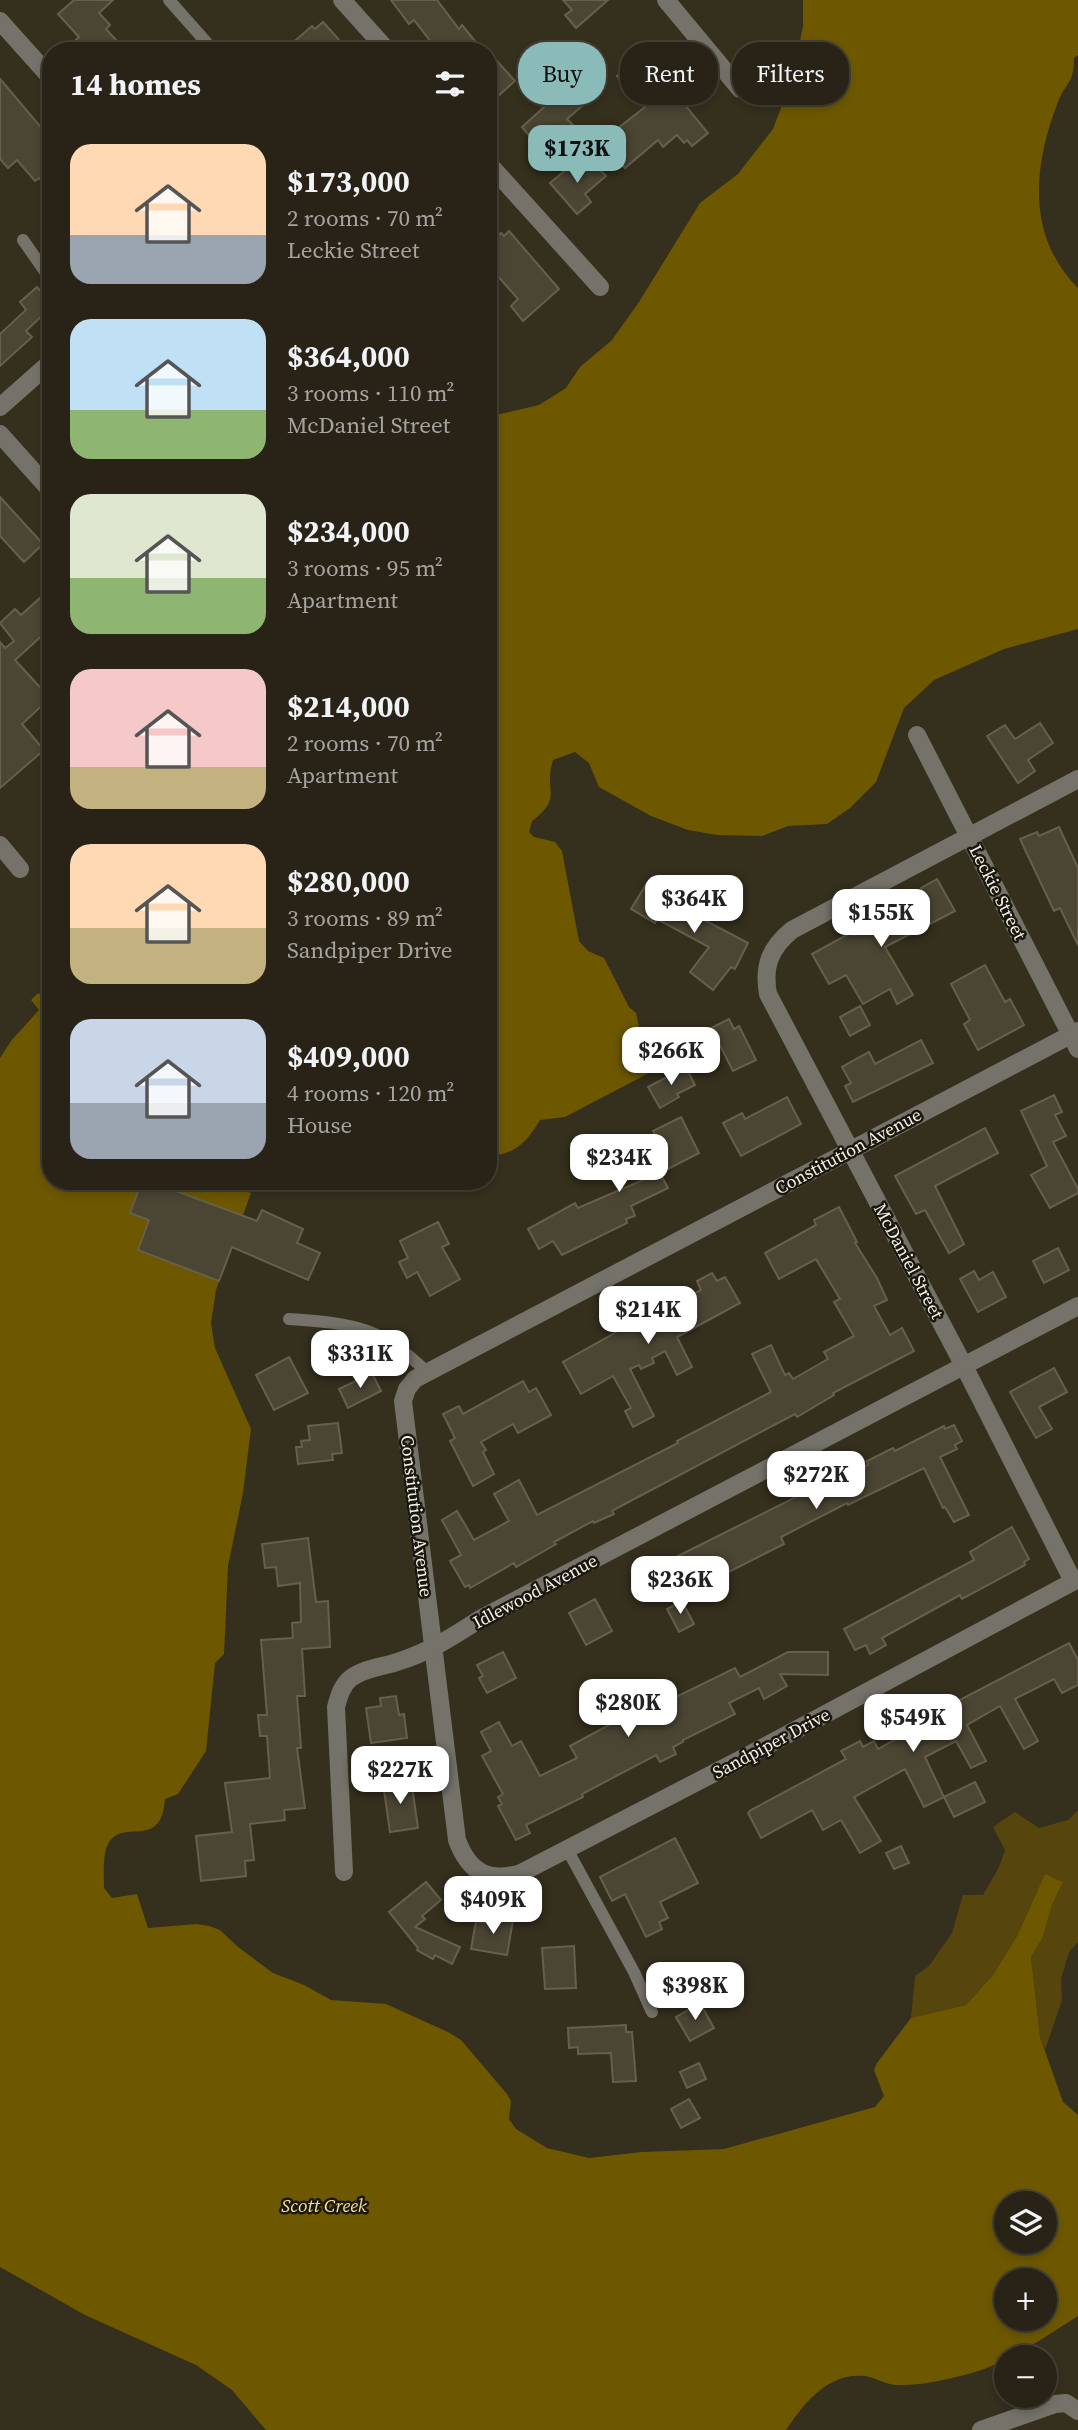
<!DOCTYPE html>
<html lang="en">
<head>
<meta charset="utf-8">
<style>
	:root { --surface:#282316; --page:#302b1f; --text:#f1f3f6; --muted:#a5a4a1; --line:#444035; --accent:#8bbbb9 }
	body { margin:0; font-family:"Source Serif 4",serif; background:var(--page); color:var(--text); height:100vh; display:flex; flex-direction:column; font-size:26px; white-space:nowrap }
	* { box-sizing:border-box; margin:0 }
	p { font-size:23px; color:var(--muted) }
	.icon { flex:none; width:38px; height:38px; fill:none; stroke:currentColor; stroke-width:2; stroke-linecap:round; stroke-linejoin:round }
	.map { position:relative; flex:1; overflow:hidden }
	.sheet { position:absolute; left:42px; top:42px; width:455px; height:1148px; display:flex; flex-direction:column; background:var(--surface); border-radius:28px; box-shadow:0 4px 10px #0003,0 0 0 2px var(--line) }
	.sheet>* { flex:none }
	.top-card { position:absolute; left:518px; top:42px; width:455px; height:63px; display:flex; gap:14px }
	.controls { position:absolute; left:994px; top:2191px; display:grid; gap:14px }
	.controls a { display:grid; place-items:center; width:63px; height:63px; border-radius:50%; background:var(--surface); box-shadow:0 4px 10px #0003,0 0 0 2px var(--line); font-size:35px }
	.price { position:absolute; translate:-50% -60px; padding:0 16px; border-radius:14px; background:#fff; color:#222; font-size:23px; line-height:46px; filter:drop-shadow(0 2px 4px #0008) }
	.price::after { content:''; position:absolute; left:50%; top:42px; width:21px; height:16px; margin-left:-10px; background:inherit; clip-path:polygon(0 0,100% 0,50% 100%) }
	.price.on { background:var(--accent); color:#111 }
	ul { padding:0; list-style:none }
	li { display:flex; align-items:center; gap:21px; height:175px; padding:0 28px }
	li span { display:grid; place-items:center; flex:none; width:196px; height:140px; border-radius:21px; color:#555 }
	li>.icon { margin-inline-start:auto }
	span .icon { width:84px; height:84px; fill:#fffc; stroke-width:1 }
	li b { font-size:30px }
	h2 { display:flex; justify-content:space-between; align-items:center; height:84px; padding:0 28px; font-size:30px }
	.chip { padding:0 24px; border-radius:28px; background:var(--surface); box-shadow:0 4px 10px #0003,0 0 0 2px var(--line); font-size:24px; line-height:63px }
	.chip.on { background:var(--accent); color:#111 }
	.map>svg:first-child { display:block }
	.green { fill:#56460d }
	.water { fill:#6d5800; fill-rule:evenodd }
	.building { fill:#4b4533; stroke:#655f4b; stroke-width:2 }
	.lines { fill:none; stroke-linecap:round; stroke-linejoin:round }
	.lane { stroke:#747269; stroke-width:12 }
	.street { stroke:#747269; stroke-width:18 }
	.labels { text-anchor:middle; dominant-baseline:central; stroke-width:5; stroke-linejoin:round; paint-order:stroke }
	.street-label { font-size:18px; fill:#f4f0e5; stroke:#1a170f }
	.water-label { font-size:19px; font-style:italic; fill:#fae294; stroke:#1a170f }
</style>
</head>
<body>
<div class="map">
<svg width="1078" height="2430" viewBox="0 0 1078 2430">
	<rect width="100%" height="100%" fill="#352f1d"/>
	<polygon class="green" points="1078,1810 1078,1942 1069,1952 1061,1979 1062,2000 1045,2050 1040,2037 1031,1957 1043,1937 1052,1905 1063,1882 1045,1874 1017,1936 993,1975 966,2005 911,2018 915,1976 929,1966 952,1933 963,1895 983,1895 999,1867 1005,1850 993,1827 1015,1812 1039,1828 1068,1820"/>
	<g class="water">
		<path d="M 803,0 L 1078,0 L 1078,55 L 1074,58 C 1074,85 1066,81 1058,102 C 1033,166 1026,236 1078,288 L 1078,629 L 1004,649 L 934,680 L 904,708 L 876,782 L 850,808 L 827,824 L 788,826 L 762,836 L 717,835 L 688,830 L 651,816 L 599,787 L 589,763 L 575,752 L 553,760 C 543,791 564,797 532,821 L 529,832 L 534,837 L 555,842 L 562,851 L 579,941 L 588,951 L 604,958 L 629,1007 L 636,1013 L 649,1073 L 565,1117 L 540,1120 C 526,1143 517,1153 488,1157 L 488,417 L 539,405 L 566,388 L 580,367 L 612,340 L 639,302 L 700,203 L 738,174 L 773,129 L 793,76 L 803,26 Z"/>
		<path d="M 51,986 L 51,1181 L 222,1181 L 251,1193 L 216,1290 L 211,1323 L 215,1348 L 251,1429 L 243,1493 L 228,1566 L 224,1654 L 215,1663 L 206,1751 L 178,1794 L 165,1799 C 161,1857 114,1809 105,1854 C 103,1865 104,1877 104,1888 L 112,1898 L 137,1894 L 148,1928 L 196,1924 L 209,1926 L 220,1930 L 238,1947 L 273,1973 L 304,1985 L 331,2000 L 386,2004 L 448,2032 L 461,2040 L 507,2094 L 511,2101 L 509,2119 L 516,2129 L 547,2148 L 589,2158 L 642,2152 L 724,2149 L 875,2107 L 884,2096 L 874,2070 L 877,2063 L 911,2018 L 966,2005 L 993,1975 L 1017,1936 L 1045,1874 L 1063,1882 L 1052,1905 L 1043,1937 L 1031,1957 L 1040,2037 L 1063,2102 L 1078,2115 L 1078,2316 C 1048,2335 1009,2362 975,2372 C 950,2379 921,2386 896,2385 C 885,2384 876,2378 865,2376 C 828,2372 804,2403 786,2430 L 266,2430 L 232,2390 L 196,2365 L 85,2315 L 0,2267 L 0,1058 L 11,1041 L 39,1010 L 31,1000 L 37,994 L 47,992 ZM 1006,2203 L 1045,2203 L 1045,2242 L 1006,2242 ZM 1006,2280 L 1045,2280 L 1045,2319 L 1006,2319 Z"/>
	</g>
	<g class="building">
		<polygon points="74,0 113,0 99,13 110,25 106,29 126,51 64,51 79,37 58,14"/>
		<polygon points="391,0 437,0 459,29 462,25 483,51 438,51 414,20 409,24"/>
		<polygon points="563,0 608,0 576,28 565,15 572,10"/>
		<polygon points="323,22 349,51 283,51 312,26 315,29"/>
		<polygon points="488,51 515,81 488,105"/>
		<polygon points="545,51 573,89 575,88 587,102 567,119 575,127 545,154 522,127 553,99 527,64"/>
		<polygon points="642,53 708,133 692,146 687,140 684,143 677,135 663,147 658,140 625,168 610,152 625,139 617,129 645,107 617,76"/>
		<polygon points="0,79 51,139 51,192 39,178 35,181 17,160 8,168 0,159"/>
		<polygon points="574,163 583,173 594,163 606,176 585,194 591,202 577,214 550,183"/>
		<polygon points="509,231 559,289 523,321 511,306 518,299 497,275 488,282 488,245 501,233 504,236"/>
		<polygon points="37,287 51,304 51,307 26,331 32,337 0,366 0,334 26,310 20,302"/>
		<polygon points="0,497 43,544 24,562 0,536"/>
		<polygon points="51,588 51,622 42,629 45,633 15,660 50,698 22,724 44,750 0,788 0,642 5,648 14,641 0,623 15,609 21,615"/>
		<polygon points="1040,723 1053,743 1028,760 1035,771 1018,783 987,736 1005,725 1015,739"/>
		<polygon points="1059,827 1078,868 1078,945 1060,908 1054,911 1020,839 1037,832 1039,836"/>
		<polygon points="937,879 955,911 885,947 913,995 897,1004 890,989 863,1004 846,975 829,984 812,954 852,932 854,935 884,920 886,922 918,905 914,899 924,893 921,888"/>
		<polygon points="647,883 670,898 668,901 748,943 735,969 731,967 713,990 690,972 709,947 657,919 655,923 631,909"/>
		<polygon points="985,965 1005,1002 1010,999 1024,1025 978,1050 964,1024 970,1020 951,984"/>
		<polygon points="860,1006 870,1025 850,1036 840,1017"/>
		<polygon points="729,1019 734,1029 739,1026 756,1060 733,1071 711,1028"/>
		<polygon points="921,1040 933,1063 853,1102 845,1086 851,1083 842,1067 869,1052 875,1064"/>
		<polygon points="686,1067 695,1085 677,1094 679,1097 660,1108 648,1087"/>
		<polygon points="1054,1095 1062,1112 1055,1115 1066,1136 1053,1142 1078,1189 1078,1193 1050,1208 1031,1175 1047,1166 1021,1111"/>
		<polygon points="787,1097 801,1124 741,1156 723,1123 742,1113 745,1119"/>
		<polygon points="681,1117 699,1153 660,1173 668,1188 631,1206 635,1216 626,1219 627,1223 562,1255 553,1241 539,1249 528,1229 575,1203 578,1208 643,1180 630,1155 658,1140 653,1131"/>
		<polygon points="985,1128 998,1153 935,1186 964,1244 949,1253 925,1210 916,1214 895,1176"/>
		<polygon points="142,1181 149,1181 257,1221 262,1210 303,1229 297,1243 320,1253 308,1280 232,1247 219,1281 138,1250 149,1220 130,1213"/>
		<polygon points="839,1207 857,1242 855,1243 877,1278 887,1300 874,1306 890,1335 902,1328 914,1351 833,1393 834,1395 797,1417 795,1414 621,1506 612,1511 614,1514 594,1523 593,1521 554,1542 556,1544 516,1567 514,1563 470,1588 469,1585 465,1587 450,1561 461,1555 442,1520 457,1511 474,1540 509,1521 494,1494 519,1480 537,1515 678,1443 677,1441 771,1392 752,1354 771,1345 785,1375 789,1373 793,1379 828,1359 824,1352 854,1336 834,1302 840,1299 816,1259 779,1279 765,1253 816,1225 814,1220"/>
		<polygon points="438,1222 449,1244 442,1247 460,1279 430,1296 417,1272 407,1278 399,1262 408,1258 400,1241"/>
		<polygon points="1058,1248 1069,1270 1044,1283 1033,1261"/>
		<polygon points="974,1271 979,1280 993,1272 1006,1297 978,1312 960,1279"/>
		<polygon points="712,1273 717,1281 725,1277 740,1303 677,1337 692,1367 677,1375 665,1351 652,1358 654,1363 641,1369 639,1365 630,1369 654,1416 633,1427 625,1411 631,1408 613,1376 581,1394 563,1362 620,1330 617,1324 631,1316 634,1323 650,1314 654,1320 696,1298 693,1294 701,1290 697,1281"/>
		<polygon points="289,1357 308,1393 274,1410 256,1375"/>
		<polygon points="1054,1368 1067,1392 1039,1407 1052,1429 1036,1438 1010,1392"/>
		<polygon points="372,1373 381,1391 348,1408 339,1389"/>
		<polygon points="523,1381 529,1392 536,1388 551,1415 518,1433 513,1424 481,1442 486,1450 483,1452 494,1474 473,1486 450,1441 455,1438 443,1414 459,1406 463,1414"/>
		<polygon points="338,1423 342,1453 332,1454 333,1460 298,1464 296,1447 302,1447 301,1441 310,1440 308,1426"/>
		<polygon points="954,1425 962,1441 955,1445 957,1449 940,1457 969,1515 954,1522 945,1507 943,1508 924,1468 848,1505 847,1503 781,1537 784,1544 675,1599 658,1566 838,1476 839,1479 868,1465 867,1461 893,1448 895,1451 944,1426 945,1429"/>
		<polygon points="1012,1527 1029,1559 1024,1562 1025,1565 962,1599 960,1595 882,1638 886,1645 870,1654 866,1645 855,1650 844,1629 974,1560 970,1552"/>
		<polygon points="308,1538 316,1602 328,1601 330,1647 302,1649 305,1696 297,1696 301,1748 297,1748 305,1808 284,1810 285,1820 250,1824 254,1860 245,1861 246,1876 201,1881 196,1836 232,1832 225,1783 270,1778 267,1736 260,1736 258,1715 267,1715 261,1640 293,1638 292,1623 301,1622 300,1583 278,1586 276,1567 265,1568 262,1544"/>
		<polygon points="595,1599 612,1631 586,1645 569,1613"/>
		<polygon points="682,1601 694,1624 679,1632 667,1609"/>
		<polygon points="1069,1643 1078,1660 1078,1685 1062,1693 1054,1679 1015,1699 1038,1741 1024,1749 1000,1706 967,1725 986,1761 971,1768 956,1741 925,1757 944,1797 924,1807 905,1769 854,1797 881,1841 860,1853 841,1820 823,1830 812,1810 761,1838 748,1813 751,1810 846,1759 841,1751 860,1741 863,1747 874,1741 878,1749 910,1731 908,1727"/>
		<polygon points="503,1652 516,1678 487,1693 479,1678 483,1676 477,1665"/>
		<polygon points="788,1652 828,1652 828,1675 780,1674 787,1686 764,1699 759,1688 729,1703 735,1714 683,1740 683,1742 673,1747 676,1754 660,1762 656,1755 582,1794 583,1797 526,1825 530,1833 516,1840 498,1806 502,1804 498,1797 503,1794 482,1756 491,1751 481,1732 499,1722 512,1746 521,1741 540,1776 577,1758 570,1746 622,1718 617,1709 662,1687 668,1701 735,1668 740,1677"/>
		<polygon points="396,1696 399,1715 404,1714 407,1738 371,1743 366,1708 381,1706 380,1698"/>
		<polygon points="411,1779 418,1828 390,1832 383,1783"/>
		<polygon points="975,1782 985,1802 954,1817 944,1797"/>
		<polygon points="675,1838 698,1883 660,1902 668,1918 659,1922 662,1929 646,1937 625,1894 612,1901 600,1877"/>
		<polygon points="901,1846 909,1863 894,1869 886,1853"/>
		<polygon points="426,1882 441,1900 422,1916 425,1919 415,1927 460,1947 452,1964 435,1955 433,1959 417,1950 418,1948 389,1912"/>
		<polygon points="488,1916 513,1920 507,1955 471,1949 476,1921 487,1923"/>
		<polygon points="574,1946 576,1988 545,1989 542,1948"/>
		<polygon points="700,2003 714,2028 690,2041 676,2017"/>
		<polygon points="626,2025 626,2032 632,2032 636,2081 613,2082 611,2053 578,2054 578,2047 569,2048 568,2028"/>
		<polygon points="699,2063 706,2079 687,2088 680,2072"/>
		<polygon points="689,2099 700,2118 681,2128 671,2109"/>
	</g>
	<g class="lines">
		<g class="lane">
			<polyline points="169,0 214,51"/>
			<polyline points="23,240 51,280"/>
			<path d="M 289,1319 C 354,1324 379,1325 428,1373"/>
			<polyline points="567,1849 634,1972 652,2012"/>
		</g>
		<g class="street">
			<polyline points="342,0 388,51"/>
			<polyline points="666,0 740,89"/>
			<polyline points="0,21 51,78"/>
			<polyline points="488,163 600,287"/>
			<polyline points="0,407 51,362"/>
			<polyline points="0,434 51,491"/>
			<polyline points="917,735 1078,1049"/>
			<polyline points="0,845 20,869"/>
			<path d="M 1078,1031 L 415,1379 L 407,1389 L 403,1401 L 457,1840 C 469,1872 488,1883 521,1873 L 749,1755 L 1078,1579"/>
			<path d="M 1073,1581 L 964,1366 L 768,994 C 763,966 770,948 792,930 L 1078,779"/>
			<path d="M 344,1872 L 336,1707 C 339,1696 342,1685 351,1678 C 364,1668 382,1667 397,1662 C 427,1653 454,1636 480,1619 L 1078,1306"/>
			<polyline points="981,2430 1055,2404 1066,2403 1078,2411"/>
		</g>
	</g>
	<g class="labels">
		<g class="street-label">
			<text transform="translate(998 892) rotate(63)">Leckie Street</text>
			<text transform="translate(848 1151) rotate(-28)">Constitution Avenue</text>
			<text transform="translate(909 1261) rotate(62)">McDaniel Street</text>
			<text transform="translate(417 1516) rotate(83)">Constitution Avenue</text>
			<text transform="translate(535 1591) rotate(-28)">Idlewood Avenue</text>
			<text transform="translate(771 1743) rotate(-28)">Sandpiper Drive</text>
		</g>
		<g class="water-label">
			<text x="324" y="2205">Scott Creek</text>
		</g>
	</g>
</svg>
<div class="controls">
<a><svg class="icon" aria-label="layers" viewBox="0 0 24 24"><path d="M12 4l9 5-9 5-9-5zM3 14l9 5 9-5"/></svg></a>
<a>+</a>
<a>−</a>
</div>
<b class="price on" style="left:577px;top:185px">$173K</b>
<b class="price" style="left:694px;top:935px">$364K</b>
<b class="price" style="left:881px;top:949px">$155K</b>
<b class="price" style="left:671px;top:1087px">$266K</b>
<b class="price" style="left:619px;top:1194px">$234K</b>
<b class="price" style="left:648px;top:1346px">$214K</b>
<b class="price" style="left:360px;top:1390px">$331K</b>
<b class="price" style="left:816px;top:1511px">$272K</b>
<b class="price" style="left:680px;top:1616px">$236K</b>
<b class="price" style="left:628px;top:1739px">$280K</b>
<b class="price" style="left:913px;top:1754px">$549K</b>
<b class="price" style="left:400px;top:1806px">$227K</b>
<b class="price" style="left:493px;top:1936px">$409K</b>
<b class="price" style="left:695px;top:2022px">$398K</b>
<div class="top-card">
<a class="chip on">Buy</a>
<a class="chip">Rent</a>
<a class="chip">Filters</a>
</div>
<section class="sheet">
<h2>14 homes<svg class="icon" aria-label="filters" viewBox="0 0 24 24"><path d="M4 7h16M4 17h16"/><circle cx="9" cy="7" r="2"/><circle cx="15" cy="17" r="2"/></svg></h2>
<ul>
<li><span style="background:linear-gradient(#ffd9b3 65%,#9aa5b1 0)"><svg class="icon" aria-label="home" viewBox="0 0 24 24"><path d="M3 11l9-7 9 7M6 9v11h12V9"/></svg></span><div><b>$173,000</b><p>2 rooms · 70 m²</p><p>Leckie Street</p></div></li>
<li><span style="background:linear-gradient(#bfe0f5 65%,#8fb573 0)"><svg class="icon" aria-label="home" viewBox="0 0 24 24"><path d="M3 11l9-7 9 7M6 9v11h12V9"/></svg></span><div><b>$364,000</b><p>3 rooms · 110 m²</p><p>McDaniel Street</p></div></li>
<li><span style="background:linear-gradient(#dfe7d0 60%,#8fb573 0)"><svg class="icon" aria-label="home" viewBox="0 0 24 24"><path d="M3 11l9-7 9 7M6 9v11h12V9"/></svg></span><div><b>$234,000</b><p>3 rooms · 95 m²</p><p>Apartment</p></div></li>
<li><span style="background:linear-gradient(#f6c9c9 70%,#c2b280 0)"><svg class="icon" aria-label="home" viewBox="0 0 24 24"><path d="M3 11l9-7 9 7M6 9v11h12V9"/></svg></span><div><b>$214,000</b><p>2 rooms · 70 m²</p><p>Apartment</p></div></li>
<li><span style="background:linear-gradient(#ffd9b3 60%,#c2b280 0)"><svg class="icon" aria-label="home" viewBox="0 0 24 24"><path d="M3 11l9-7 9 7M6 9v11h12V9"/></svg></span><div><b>$280,000</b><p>3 rooms · 89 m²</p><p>Sandpiper Drive</p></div></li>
<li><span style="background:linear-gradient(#c9d6e8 60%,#9aa5b1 0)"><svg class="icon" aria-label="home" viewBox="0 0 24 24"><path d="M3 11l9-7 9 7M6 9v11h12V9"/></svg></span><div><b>$409,000</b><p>4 rooms · 120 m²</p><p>House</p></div></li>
</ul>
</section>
</div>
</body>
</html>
